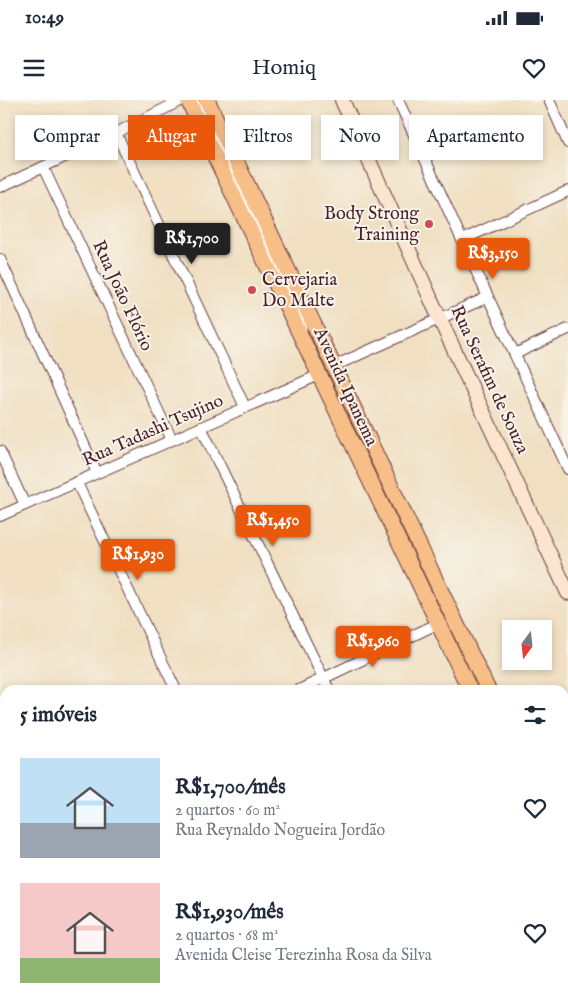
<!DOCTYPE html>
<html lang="pt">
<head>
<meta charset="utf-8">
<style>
	:root { --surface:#fff; --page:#f2f2f3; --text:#1f2937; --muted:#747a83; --accent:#ea580c }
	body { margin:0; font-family:"IM FELL English",serif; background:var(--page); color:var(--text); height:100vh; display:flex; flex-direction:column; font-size:19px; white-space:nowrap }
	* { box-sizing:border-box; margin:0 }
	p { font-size:16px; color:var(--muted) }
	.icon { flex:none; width:28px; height:28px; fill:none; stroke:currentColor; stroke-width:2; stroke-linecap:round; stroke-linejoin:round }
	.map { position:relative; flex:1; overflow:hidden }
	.side { position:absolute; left:0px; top:585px; width:569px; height:320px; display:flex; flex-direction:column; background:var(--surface); border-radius:15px 15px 0 0; box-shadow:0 2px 8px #0003 }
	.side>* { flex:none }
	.banner { position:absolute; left:15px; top:15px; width:539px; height:45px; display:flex; gap:10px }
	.needle { width:32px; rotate:195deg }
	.tools { position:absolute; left:502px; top:520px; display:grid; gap:10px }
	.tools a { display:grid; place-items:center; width:50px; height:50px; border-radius:0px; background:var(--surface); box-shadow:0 2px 8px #0003; font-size:25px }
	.price { position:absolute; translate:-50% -42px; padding:0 11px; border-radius:5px; background:var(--accent); color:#fff; font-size:16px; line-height:32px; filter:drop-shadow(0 1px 2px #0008) }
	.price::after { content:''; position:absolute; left:50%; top:30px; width:15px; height:11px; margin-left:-8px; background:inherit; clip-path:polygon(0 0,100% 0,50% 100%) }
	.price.on { background:#222; color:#fff }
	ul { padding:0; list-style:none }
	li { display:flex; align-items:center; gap:15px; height:125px; padding:0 20px }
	li span { display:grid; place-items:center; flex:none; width:140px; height:100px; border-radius:0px; color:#555 }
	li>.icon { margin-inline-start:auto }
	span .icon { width:60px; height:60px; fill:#fffc; stroke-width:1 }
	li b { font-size:21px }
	h2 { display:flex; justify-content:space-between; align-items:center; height:60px; padding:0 20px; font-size:21px }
	.tag { padding:0 18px; border-radius:0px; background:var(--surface); box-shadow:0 2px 8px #0003; font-size:18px; line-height:45px }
	.tag.on { background:var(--accent); color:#fff }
	.status { display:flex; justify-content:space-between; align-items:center; height:35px; padding:0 25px; background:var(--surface); direction:ltr }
	.status svg { height:14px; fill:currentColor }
	header { display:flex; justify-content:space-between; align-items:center; height:65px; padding:0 20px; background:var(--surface); font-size:22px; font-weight:600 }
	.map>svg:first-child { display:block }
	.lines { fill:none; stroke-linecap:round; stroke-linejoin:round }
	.lane-casing { stroke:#633c42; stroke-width:7 }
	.street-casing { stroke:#633c42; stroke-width:12 }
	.secondary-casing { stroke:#633c42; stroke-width:16 }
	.primary-casing { stroke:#633c42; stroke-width:17 }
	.lane { stroke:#fff; stroke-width:5 }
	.street { stroke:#fff; stroke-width:10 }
	.secondary { stroke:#fce5cf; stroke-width:14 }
	.primary { stroke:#f7be87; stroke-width:15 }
	.poi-dot { fill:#d1495b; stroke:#f7f3e8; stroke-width:2 }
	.labels { text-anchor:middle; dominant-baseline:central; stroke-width:4; stroke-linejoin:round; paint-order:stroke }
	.poi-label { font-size:18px; fill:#4a1f2b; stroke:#f7f3e8; text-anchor:end }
	.street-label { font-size:18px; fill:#4a1f2b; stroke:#f7f3e8 }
</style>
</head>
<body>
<div class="status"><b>10:49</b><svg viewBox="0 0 49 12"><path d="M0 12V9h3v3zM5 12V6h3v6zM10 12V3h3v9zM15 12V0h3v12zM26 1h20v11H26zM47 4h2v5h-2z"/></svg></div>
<header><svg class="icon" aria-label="menu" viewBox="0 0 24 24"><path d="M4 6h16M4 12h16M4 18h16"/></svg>Homiq<svg class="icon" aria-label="heart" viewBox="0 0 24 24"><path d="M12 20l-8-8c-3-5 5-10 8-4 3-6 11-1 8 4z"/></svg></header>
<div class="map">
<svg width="568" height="905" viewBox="0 0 568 905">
	<rect width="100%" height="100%" fill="#f7f3e8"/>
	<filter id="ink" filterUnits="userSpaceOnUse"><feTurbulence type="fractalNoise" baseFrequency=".02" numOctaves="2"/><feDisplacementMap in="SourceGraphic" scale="10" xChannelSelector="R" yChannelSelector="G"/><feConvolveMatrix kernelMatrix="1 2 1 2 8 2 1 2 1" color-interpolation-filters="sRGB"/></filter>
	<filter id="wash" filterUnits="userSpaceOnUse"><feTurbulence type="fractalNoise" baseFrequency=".0096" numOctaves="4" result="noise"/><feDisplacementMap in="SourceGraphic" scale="20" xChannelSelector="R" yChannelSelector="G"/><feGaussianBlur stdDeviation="1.12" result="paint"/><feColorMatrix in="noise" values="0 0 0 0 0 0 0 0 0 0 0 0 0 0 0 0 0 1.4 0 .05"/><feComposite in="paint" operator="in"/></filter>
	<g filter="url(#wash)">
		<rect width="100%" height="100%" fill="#f0dfc1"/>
	</g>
	<g filter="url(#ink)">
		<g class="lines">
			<g class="lane-casing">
				<polyline id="lane" points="196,0 304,225 304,232"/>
			</g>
			<g class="street-casing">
				<g id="street">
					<polyline points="398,0 488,197 568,369"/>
					<polyline points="549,0 568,43"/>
					<polyline points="116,33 245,307"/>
					<polyline points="43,67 172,340"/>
					<polyline points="0,87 116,33 182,0"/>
					<polyline points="462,140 568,91"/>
					<polyline points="0,159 97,373"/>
					<polyline points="515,254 568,229"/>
					<polyline points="334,266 488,197"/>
					<polyline points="201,327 329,590"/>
					<polyline points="0,351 25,405"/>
					<polyline points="77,383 176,590"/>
					<polyline points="0,416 319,275"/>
					<polyline points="299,590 437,524"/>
					<polyline points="0,633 5,644"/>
					<polyline points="0,701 5,705"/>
					<polyline points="564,897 568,895"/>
					<polyline points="211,900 216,905"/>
					<polyline points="324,900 327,905"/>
					<polyline points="479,900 481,905"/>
					<polyline points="255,905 266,900"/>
					<polyline points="546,905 556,900"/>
				</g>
			</g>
			<g class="secondary-casing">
				<polyline id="secondary" points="342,0 442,224 568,493"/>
			</g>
			<g class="primary-casing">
				<g id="primary">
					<polyline points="188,0 470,590"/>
					<polyline points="207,0 488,590"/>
					<polyline points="564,736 568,741"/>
					<polyline points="564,762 568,762"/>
					<polyline points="564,806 568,815"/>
				</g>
			</g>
			<use href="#lane" class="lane"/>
			<use href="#street" class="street"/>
			<use href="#secondary" class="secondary"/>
			<use href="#primary" class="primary"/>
		</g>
	</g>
	<g class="poi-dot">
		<circle cx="429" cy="124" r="5"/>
		<circle cx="252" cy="190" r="5"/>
	</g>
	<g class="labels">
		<g class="poi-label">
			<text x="419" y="114">Body Strong<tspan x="419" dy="21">Training</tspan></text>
			<text x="262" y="180" text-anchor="start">Cervejaria<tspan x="262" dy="21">Do Malte</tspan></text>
		</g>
		<g class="street-label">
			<text transform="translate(122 196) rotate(65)">Rua João Flório</text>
			<text transform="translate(489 280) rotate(65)">Rua Serafim de Souza</text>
			<text transform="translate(345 287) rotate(65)">Avenida Ipanema</text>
			<text transform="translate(153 331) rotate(-24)">Rua Tadashi Tsujino</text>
		</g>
	</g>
</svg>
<div class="tools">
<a><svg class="needle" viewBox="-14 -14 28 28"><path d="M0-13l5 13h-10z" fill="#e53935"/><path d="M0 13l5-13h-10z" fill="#747a83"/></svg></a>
</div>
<b class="price on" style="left:192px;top:165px">R$1,700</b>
<b class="price" style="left:493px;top:180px">R$3,150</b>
<b class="price" style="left:273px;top:447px">R$1,450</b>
<b class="price" style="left:138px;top:481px">R$1,930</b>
<b class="price" style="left:373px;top:568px">R$1,960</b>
<div class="banner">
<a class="tag">Comprar</a>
<a class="tag on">Alugar</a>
<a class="tag">Filtros</a>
<a class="tag">Novo</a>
<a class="tag">Apartamento</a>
</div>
<section class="side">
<h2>5 imóveis<svg class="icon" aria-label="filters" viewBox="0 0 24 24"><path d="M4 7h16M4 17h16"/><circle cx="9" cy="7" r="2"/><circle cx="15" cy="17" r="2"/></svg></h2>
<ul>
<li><span style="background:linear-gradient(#bfe0f5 65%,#9aa5b1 0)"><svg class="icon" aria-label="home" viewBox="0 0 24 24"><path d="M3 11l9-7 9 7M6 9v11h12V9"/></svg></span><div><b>R$1,700/mês</b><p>2 quartos · 60 m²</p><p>Rua Reynaldo Nogueira Jordão</p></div><svg class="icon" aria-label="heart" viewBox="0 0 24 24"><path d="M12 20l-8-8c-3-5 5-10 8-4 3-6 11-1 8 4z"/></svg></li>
<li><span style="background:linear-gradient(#f6c9c9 75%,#8fb573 0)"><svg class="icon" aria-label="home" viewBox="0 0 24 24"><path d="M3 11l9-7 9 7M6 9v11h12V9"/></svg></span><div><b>R$1,930/mês</b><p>2 quartos · 68 m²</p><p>Avenida Cleise Terezinha Rosa da Silva</p></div><svg class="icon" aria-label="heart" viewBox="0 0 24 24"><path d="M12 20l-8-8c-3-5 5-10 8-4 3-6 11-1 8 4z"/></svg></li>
</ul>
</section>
</div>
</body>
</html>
